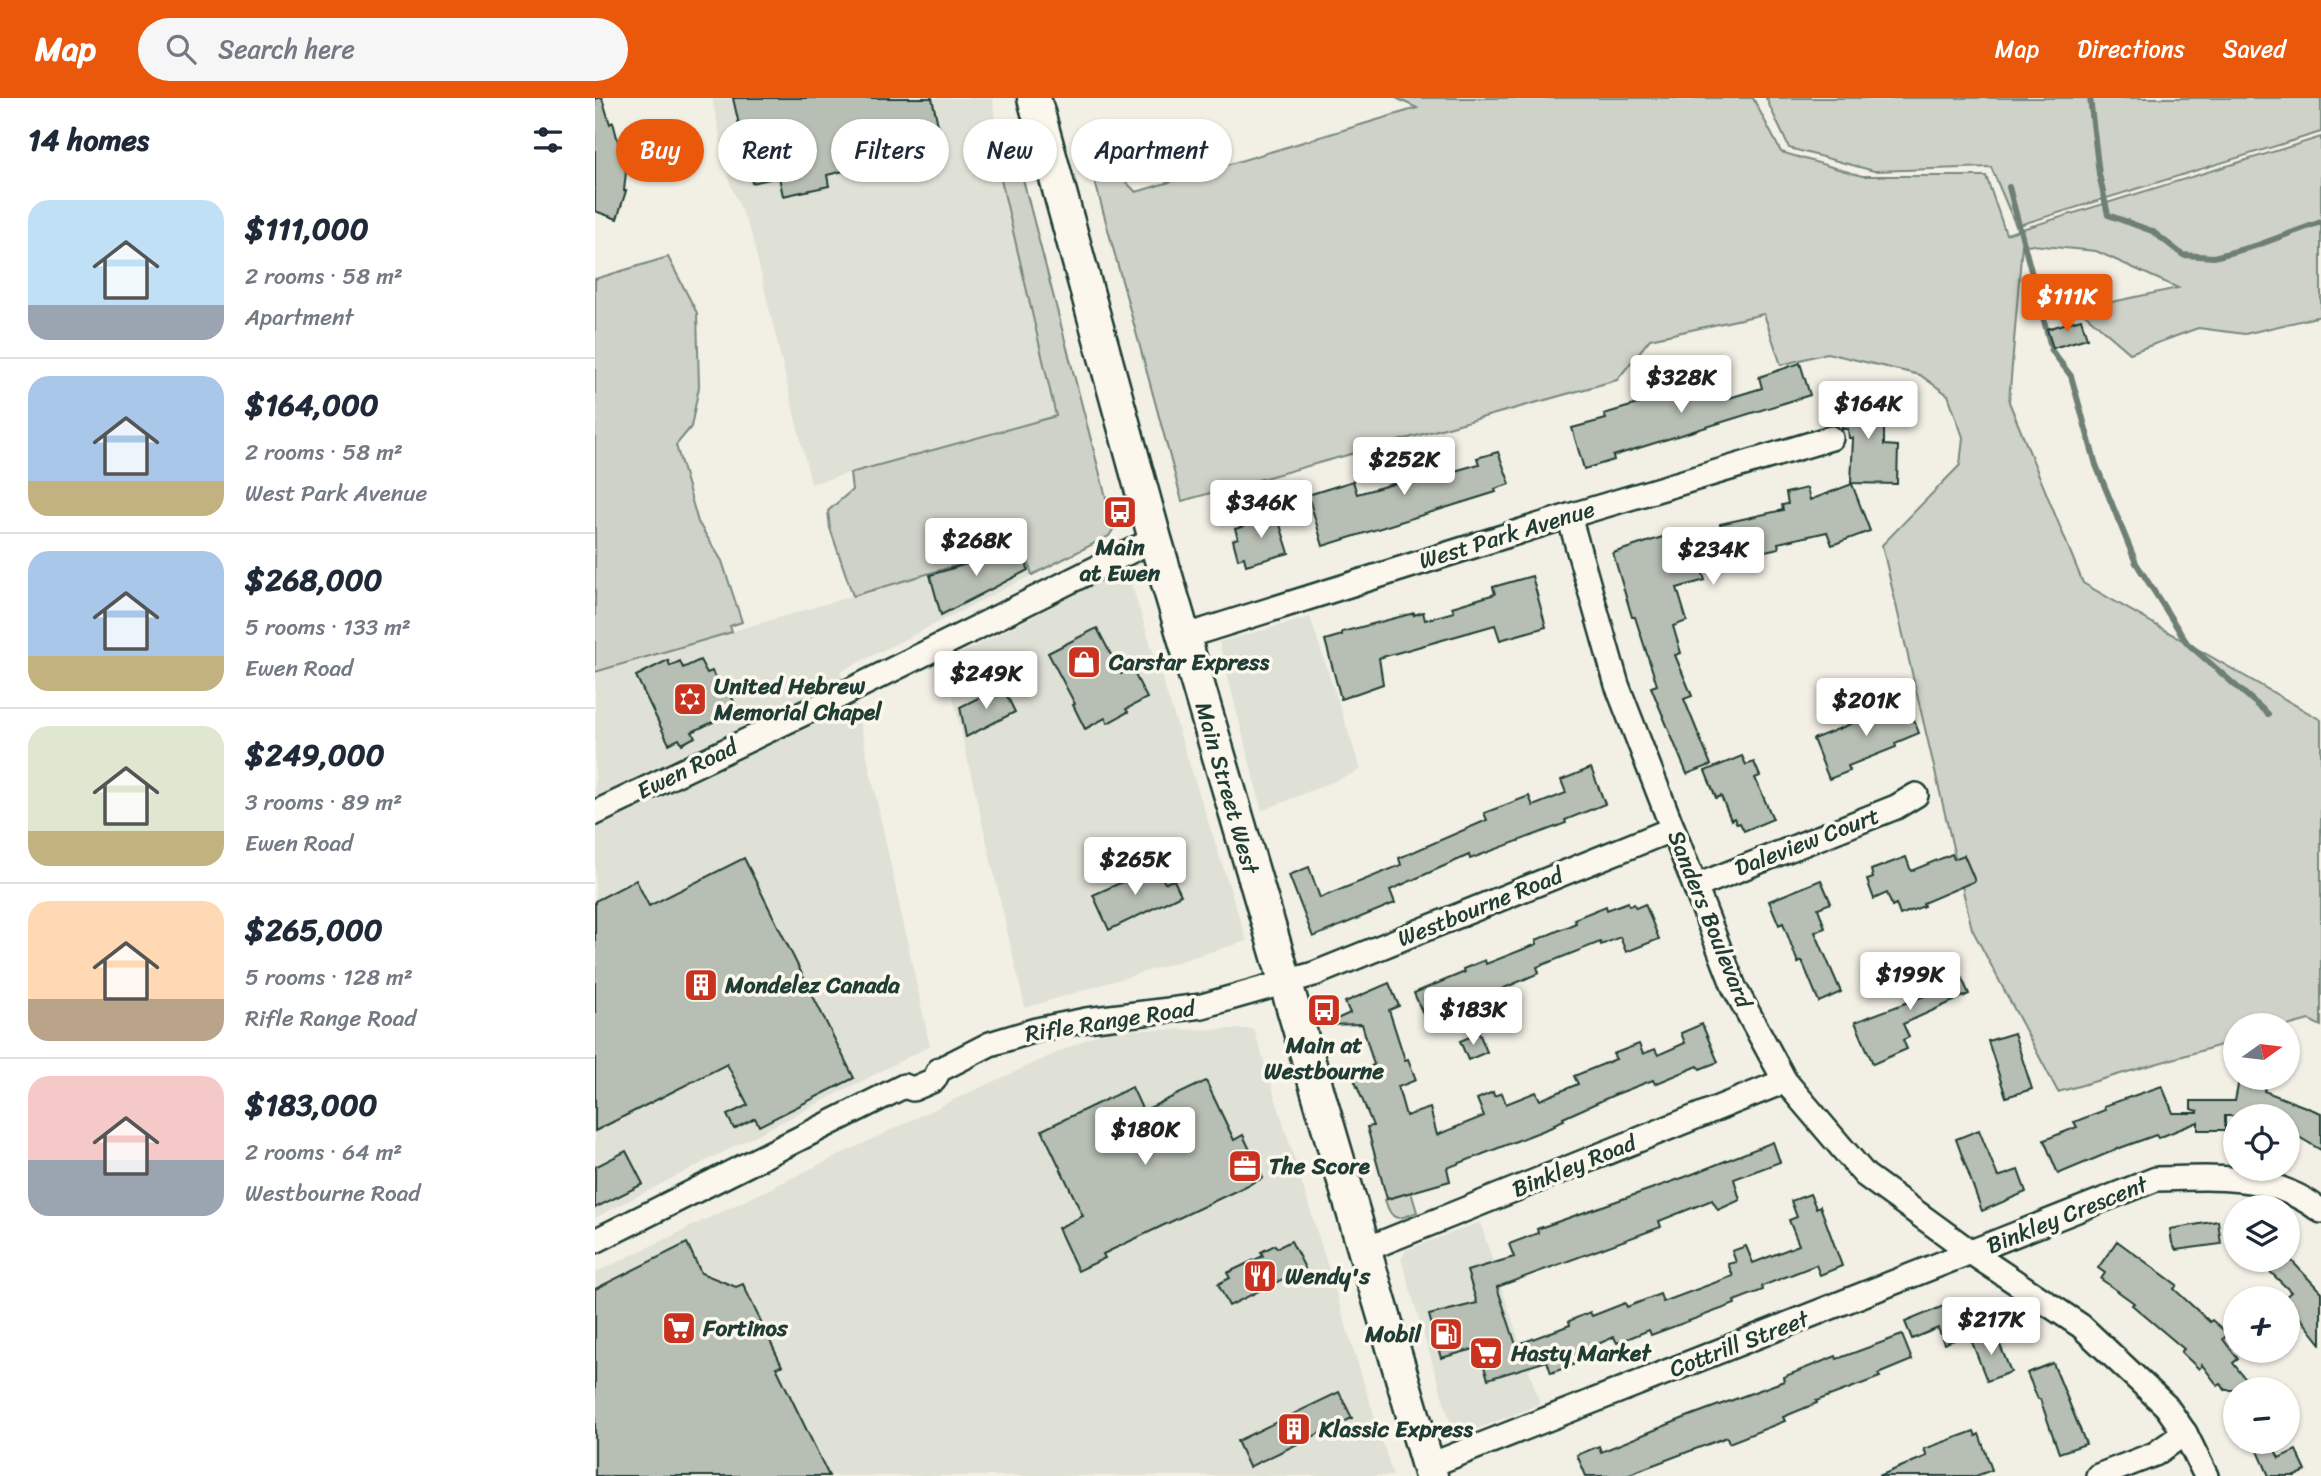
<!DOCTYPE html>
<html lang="en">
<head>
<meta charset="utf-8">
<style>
	:root { --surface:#fff; --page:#f6f6f7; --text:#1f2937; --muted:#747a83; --line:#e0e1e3; --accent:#ea580c }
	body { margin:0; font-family:Sriracha,sans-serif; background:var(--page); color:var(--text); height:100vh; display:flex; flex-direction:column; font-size:26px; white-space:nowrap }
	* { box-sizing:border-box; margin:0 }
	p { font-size:23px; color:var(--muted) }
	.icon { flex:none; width:38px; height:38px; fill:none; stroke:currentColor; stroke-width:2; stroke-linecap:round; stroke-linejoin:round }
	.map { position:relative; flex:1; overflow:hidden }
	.drawer { display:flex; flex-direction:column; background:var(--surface); width:595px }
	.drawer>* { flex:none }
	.guide { position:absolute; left:21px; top:21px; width:665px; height:63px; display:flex; gap:14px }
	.needle { width:46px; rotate:76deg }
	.tools { position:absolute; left:1628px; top:915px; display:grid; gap:14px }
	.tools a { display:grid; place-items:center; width:77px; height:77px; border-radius:50%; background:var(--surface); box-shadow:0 2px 5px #0004; font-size:35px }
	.price { position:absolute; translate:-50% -60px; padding:0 16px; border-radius:7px; background:#fff; color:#222; font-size:23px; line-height:46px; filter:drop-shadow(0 2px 4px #0008) }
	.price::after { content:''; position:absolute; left:50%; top:42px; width:21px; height:16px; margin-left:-10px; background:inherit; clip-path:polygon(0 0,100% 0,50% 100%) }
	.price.active { background:var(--accent); color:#fff }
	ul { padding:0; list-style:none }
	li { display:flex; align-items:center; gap:21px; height:175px; padding:0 28px }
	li+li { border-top:2px solid var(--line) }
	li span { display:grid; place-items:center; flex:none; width:196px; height:140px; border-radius:21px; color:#555 }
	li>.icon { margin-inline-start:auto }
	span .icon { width:84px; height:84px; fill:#fffc; stroke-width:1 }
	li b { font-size:30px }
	h2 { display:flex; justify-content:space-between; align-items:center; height:84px; padding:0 28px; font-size:30px }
	.chip { padding:0 24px; border-radius:32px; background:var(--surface); box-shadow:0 2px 5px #0004; font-size:24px; line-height:63px }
	.chip.active { background:var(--accent); color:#fff }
	header { display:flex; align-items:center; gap:42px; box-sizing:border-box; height:98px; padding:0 35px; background:var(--accent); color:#fff }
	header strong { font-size:33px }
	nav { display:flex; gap:38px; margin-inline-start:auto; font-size:24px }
	.search { width:490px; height:63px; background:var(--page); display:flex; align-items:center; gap:18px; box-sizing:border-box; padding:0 24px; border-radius:38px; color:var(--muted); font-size:26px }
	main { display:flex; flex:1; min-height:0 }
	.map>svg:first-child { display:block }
	.built { fill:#e0e1d6 }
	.green { fill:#cfd2c8; stroke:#77887e; stroke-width:2 }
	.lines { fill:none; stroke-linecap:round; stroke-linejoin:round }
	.stream { stroke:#6e7f75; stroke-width:6 }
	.building { fill:#b7beb3; stroke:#1f3d34; stroke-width:2 }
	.minor-casing { stroke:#1f3d34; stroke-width:28 }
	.secondary-casing { stroke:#1f3d34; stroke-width:37 }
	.minor { stroke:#fbf7ec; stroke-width:23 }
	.secondary { stroke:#fbf7ec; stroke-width:32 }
	.labels { text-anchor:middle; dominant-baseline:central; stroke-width:7; stroke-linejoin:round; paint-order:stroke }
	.street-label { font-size:23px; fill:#1f3d34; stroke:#fbf7ec }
	.poi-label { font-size:23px; font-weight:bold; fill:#1f3d34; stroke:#fbf7ec; text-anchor:start }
</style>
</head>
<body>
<header>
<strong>Map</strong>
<div class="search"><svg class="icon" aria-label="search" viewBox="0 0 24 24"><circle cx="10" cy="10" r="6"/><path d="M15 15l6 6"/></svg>Search here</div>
<nav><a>Map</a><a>Directions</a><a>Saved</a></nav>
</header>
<main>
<section class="drawer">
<h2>14 homes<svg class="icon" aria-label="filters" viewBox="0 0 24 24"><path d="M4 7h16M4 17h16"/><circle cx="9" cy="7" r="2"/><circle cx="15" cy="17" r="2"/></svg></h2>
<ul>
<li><span style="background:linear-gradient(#bfe0f5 75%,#9aa5b1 0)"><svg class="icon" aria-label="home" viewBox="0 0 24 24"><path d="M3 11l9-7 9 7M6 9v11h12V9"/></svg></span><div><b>$111,000</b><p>2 rooms · 58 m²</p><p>Apartment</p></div></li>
<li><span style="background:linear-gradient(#a9c7e8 75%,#c2b280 0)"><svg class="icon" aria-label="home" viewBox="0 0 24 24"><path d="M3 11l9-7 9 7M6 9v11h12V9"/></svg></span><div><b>$164,000</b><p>2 rooms · 58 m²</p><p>West Park Avenue</p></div></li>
<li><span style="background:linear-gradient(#a9c7e8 75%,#c2b280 0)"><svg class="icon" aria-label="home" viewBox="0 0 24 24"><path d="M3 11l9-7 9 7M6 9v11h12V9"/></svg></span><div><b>$268,000</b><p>5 rooms · 133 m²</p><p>Ewen Road</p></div></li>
<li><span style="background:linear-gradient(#dfe7d0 75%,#c2b280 0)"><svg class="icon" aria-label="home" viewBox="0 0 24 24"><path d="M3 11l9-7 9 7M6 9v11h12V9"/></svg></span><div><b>$249,000</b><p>3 rooms · 89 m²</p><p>Ewen Road</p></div></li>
<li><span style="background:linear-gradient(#ffd9b3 70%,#b9a48a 0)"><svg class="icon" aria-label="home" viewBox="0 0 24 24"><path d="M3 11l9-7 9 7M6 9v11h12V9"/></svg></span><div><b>$265,000</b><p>5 rooms · 128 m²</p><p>Rifle Range Road</p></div></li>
<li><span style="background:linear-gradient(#f6c9c9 60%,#9aa5b1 0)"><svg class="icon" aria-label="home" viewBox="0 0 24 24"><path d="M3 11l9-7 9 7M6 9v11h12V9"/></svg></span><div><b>$183,000</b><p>2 rooms · 64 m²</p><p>Westbourne Road</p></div></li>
</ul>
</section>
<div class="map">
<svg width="1726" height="1378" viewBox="0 0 1726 1378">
	<rect width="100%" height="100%" fill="#f2f0e5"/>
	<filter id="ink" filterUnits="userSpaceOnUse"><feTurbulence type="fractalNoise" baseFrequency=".0143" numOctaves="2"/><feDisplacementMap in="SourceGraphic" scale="14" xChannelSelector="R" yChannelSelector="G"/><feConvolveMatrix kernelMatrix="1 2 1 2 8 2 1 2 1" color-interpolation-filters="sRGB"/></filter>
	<g filter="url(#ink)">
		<g class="built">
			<polygon points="117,0 398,0 404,73 462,318 216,386 156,135 134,83"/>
			<polygon points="429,447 437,477 245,574 262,611 335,948 0,1120 0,574"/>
			<polygon points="531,470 652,843 430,910 350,564"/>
			<polygon points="715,519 766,672 667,713 624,544"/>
			<polygon points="659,931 798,1378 0,1378 0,1175 360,1001 512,932"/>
			<polygon points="885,1124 945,1306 872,1335 861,1333 856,1327 806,1161 811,1152"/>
		</g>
		<g class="green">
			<polygon points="801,0 1158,0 1186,54 1267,78 1391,78 1411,136 1726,39 1726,218 1650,236 1603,230 1535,255 1484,211 1583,190 1501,153 1427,146 1414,304 1488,485 1726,622 1726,928 1714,922 1692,928 1640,928 1640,943 1463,994 1377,831 1287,447 1365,367 1368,339 1353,297 1325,277 1232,255 1186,267 1169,216 1055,241 1022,282 587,403 499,80 521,74 541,94 822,10"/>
			<polygon points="1171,0 1726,0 1726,34 1421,128 1396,69 1279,73 1194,50"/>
			<polygon points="416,69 425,70 519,430 514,438 437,477 429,447 258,498 235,430 233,413 257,392 255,375 461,318 404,73"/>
			<polygon points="73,159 102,215 104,289 96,329 81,347 103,424 127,463 147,524 135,528 137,534 0,574 0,181"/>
			<path d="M 816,1094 L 822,1114 C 803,1122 797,1125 790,1102 Z"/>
		</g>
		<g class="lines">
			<g class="stream">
				<polyline points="1495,0 1504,76 1513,117 1557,133 1588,157 1619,159 1660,148 1726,124"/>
				<polyline points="1414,89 1457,253 1476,278 1501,367 1541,465 1592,545 1673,616"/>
			</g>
		</g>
		<g class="building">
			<polygon points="0,0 7,0 15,26 18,24 31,74 29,93 31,93 22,121 0,113"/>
			<polygon points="138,0 337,0 348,49 232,77 234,88 188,98 184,79 157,85"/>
			<polygon points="1486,221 1492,240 1458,250 1452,231"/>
			<polygon points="1205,265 1215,297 1018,358 1019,362 989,371 977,330 1011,321 1009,316 1090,292 1089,286 1115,278 1122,302 1131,301 1167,290 1164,279"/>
			<polygon points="1241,297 1264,297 1264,304 1289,304 1289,347 1303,348 1302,386 1256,385 1258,340 1254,340 1253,331 1247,331 1247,319 1241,320"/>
			<polygon points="903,354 915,386 900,391 901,394 728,448 713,397 758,383 762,396 812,382 810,377 833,370 831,361 851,356 856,374 884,366 882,360"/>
			<polygon points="1257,386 1275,433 1237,447 1232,434 1183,445 1184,450 1105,467 1110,482 1082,490 1092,523 1078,528 1086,555 1080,557 1097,598 1089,601 1116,667 1092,676 1056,589 1062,587 1040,519 1037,519 1018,455 1086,433 1088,440 1126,431 1125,426 1188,412 1187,407 1193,406 1191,395 1212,390 1215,402"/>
			<polygon points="681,414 694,455 651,467 649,459 643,461 638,442 643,440 640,431 660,425 658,420"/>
			<polygon points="428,449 433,472 346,517 335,477"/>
			<polygon points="937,478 951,529 905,542 900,527 784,560 788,586 746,601 730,542 747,537 747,534 819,515 819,517 828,514 830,522 859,514 857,509 900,496 898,489"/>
			<polygon points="502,530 526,576 537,571 552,600 531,611 533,614 513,625 510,620 490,631 478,607 480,606 453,555"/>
			<polygon points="73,562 75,568 85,563 88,570 105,562 112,575 117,573 124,588 130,585 143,612 97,634 100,639 87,646 84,641 74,646 41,578"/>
			<polygon points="407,588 420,614 371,639 365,609"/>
			<polygon points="1310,600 1324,635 1300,645 1301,649 1253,668 1255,673 1234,681 1218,641 1276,618 1274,614"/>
			<polygon points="1147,658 1151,667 1159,664 1165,678 1160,680 1178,721 1149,733 1145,725 1142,726 1139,720 1136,722 1126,698 1121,700 1110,673"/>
			<polygon points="996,670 1010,706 970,722 971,725 875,761 874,757 795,792 800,805 718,839 694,777 714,769 725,800 806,767 804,760 892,722 889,715 934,698 938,708 971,695 966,682"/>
			<polygon points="1357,756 1359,761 1369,757 1380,783 1328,805 1329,808 1305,817 1301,806 1297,808 1292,795 1279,801 1272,782 1278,780 1276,772 1311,759 1316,773"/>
			<polygon points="149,760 259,980 164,1028 160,1020 139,1031 132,1017 153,1007 132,966 0,1033 0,803 41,782 54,808"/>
			<polygon points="561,769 570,785 579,782 586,797 514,832 498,797"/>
			<polygon points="1226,782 1236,805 1223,810 1230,830 1220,834 1246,894 1224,904 1207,863 1203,865 1188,825 1184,827 1174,803"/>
			<polygon points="1033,804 1034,808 1039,806 1041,810 1050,806 1064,841 1031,854 1025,839 1006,847 1005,844 942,869 944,875 861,911 863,916 843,924 840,917 830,921 819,895 870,874 868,871 890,862 891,866 942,846 941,842 981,825 979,821 1011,808 1012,812"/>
			<polygon points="1352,859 1360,879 1365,876 1374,896 1308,926 1314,939 1308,942 1312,951 1278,966 1260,924 1335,896 1325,869"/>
			<polygon points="794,885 804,908 794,912 810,962 813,961 821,982 803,989 811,1018 835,1010 842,1037 889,1018 882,1001 898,994 899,998 907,995 911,1006 941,994 945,1002 983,986 979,978 1021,961 1018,956 1044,946 1048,956 1060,951 1063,957 1090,945 1086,935 1107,926 1123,964 1105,971 1103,968 1060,986 1058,982 1019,997 968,1020 969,1022 959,1026 960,1028 852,1070 855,1083 792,1101 772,1029 778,1028 757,976 779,967 767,926 729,927 755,915 750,904"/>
			<polygon points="884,935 892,954 873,962 865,943"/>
			<polygon points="1419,935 1437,991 1411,999 1393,943"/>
			<polygon points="1644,982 1671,987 1669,993 1726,1015 1726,1052 1692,1032 1692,1018 1630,1018 1630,1032 1603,1032 1603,1024 1563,1040 1561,1037 1525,1050 1463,1076 1449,1042 1482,1029 1479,1024 1510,1012 1509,1008 1567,988 1578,1015 1603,1015 1603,1013 1596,1011 1596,1003 1640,1003"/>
			<polygon points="611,983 639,1042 648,1037 668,1080 508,1156 510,1160 483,1173 463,1130 488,1118 447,1032 537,989 548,1013"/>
			<polygon points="1384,1032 1403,1079 1423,1072 1431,1094 1387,1113 1361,1041"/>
			<polygon points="1178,1044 1185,1064 1139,1081 1145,1102 1123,1112 1117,1102 1064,1123 1066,1129 902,1189 921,1247 975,1227 974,1223 995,1214 997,1218 1030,1205 1032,1209 1065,1196 1068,1204 1138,1178 1133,1166 1141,1164 1137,1153 1151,1148 1158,1165 1204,1147 1194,1122 1202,1119 1196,1103 1215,1096 1221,1110 1225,1108 1247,1168 1225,1177 1221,1167 1167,1188 1168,1192 1139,1203 1140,1206 1056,1237 1054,1232 1022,1245 1019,1239 975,1258 978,1267 956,1275 952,1263 893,1281 883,1250 846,1260 834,1217 882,1205 872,1173 919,1159 914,1146 943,1135 942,1131 1090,1079"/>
			<polygon points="31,1053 48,1086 0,1110 0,1069"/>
			<polygon points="1623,1123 1626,1146 1581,1152 1577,1145 1575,1131"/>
			<polygon points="696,1143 710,1170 634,1208 623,1186 635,1180 632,1175 668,1158 666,1154 680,1147 682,1150"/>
			<polygon points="1522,1143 1582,1187 1579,1191 1615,1224 1617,1222 1633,1236 1628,1241 1643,1261 1638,1265 1659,1292 1630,1292 1626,1286 1623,1288 1607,1267 1604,1271 1586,1254 1589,1251 1537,1207 1539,1205 1506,1181 1510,1175 1503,1170"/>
			<polygon points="92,1145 106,1175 141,1189 148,1186 187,1268 181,1269 234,1378 0,1378 0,1191"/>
			<polygon points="1663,1162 1696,1162 1726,1194 1726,1246 1707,1222 1692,1208 1692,1200 1689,1200 1696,1194"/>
			<polygon points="1358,1204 1364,1219 1368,1217 1376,1235 1349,1246 1343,1230 1317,1241 1310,1224"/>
			<polygon points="1400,1235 1416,1274 1392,1283 1377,1244"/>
			<polygon points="1307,1237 1317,1262 1283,1276 1285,1279 1221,1303 1222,1305 1188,1319 1190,1323 1134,1345 1132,1339 1029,1378 991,1378 982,1357 1004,1348 1006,1354 1089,1320 1189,1283 1188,1279 1241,1258 1242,1261"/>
			<polygon points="1458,1265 1491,1346 1464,1355 1445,1301 1443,1301 1432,1275"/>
			<polygon points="744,1294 757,1320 654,1369 642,1343"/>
			<polygon points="1379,1333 1381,1338 1384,1336 1397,1372 1381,1378 1284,1378 1332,1358 1329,1351"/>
			<polygon points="1659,1344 1676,1344 1684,1360 1701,1352 1711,1373 1700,1378 1674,1378"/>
		</g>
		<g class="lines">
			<g class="minor-casing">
				<g id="minor">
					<polyline points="974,418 1022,587 1139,889 1190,983 1270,1077 1377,1155 1486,1228 1571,1308 1590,1335 1611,1378"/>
					<polyline points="588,539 974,418 1236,340"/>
					<polyline points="0,715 222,609 560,441"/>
					<polyline points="1102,788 1301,709 1321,697"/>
					<polyline points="0,1143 309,988 318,991 339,982 344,972 395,946 441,932 491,922 607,908 719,876 1078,731"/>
					<polyline points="769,1152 1190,983"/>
					<path d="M 833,1368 L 1561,1081 C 1621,1080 1676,1074 1726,1113"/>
					<polyline points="1503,1378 1560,1356 1590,1335"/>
				</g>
			</g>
			<g class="secondary-casing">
				<polyline id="secondary" points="439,0 560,441 836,1378"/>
			</g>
			<use href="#minor" class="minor"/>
			<use href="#secondary" class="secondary"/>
		</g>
	</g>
	<defs>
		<g id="bus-square" transform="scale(1.75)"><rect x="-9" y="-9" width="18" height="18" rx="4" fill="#c8321e" stroke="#fbf7ec"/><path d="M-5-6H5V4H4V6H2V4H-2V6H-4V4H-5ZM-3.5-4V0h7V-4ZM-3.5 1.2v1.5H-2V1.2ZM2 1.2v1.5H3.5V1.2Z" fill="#fff"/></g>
		<g id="shop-square" transform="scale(1.75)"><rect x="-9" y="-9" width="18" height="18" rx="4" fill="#c8321e" stroke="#fbf7ec"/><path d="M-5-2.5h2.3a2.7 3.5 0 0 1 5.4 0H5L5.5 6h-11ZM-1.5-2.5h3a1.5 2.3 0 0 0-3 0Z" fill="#fff"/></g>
		<g id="synagogue-square" transform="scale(1.75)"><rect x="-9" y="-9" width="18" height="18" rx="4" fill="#c8321e" stroke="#fbf7ec"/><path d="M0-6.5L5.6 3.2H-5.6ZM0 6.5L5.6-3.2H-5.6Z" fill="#fff"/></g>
		<g id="building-square" transform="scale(1.75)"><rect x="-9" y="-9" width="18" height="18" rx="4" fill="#c8321e" stroke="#fbf7ec"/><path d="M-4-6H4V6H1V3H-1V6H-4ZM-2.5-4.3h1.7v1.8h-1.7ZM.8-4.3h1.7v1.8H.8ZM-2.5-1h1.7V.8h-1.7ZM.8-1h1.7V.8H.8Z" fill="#fff"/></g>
		<g id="office-square" transform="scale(1.75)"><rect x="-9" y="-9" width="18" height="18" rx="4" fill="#c8321e" stroke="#fbf7ec"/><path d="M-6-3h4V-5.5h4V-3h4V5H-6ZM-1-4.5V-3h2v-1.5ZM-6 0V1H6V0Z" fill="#fff"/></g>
		<g id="restaurant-square" transform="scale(1.75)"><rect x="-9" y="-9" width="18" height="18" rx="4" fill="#c8321e" stroke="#fbf7ec"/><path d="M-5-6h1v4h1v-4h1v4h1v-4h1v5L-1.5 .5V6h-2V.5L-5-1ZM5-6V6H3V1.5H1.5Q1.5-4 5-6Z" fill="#fff"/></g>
		<g id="supermarket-square" transform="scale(1.75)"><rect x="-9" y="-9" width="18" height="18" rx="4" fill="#c8321e" stroke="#fbf7ec"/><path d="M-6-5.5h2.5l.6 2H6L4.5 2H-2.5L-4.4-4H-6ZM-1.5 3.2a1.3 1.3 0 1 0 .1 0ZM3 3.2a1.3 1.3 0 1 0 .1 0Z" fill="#fff"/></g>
		<g id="fuel-square" transform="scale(1.75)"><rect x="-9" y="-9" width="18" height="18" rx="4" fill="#c8321e" stroke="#fbf7ec"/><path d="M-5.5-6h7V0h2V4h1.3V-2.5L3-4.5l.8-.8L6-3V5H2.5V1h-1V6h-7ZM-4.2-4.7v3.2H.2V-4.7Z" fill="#fff"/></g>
	</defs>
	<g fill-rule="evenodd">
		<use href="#bus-square" x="525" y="414"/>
		<use href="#shop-square" x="489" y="564"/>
		<use href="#synagogue-square" x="95" y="601"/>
		<use href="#building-square" x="106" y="887"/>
		<use href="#bus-square" x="729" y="912"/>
		<use href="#office-square" x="650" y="1068"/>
		<use href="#restaurant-square" x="665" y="1178"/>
		<use href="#supermarket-square" x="84" y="1230"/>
		<use href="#fuel-square" x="851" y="1236"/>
		<use href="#supermarket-square" x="891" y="1255"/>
		<use href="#building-square" x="699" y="1331"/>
	</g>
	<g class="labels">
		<g class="street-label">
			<text transform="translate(912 437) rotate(-17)">West Park Avenue</text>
			<text transform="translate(92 671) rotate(-26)">Ewen Road</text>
			<text transform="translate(632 690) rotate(74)">Main Street West</text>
			<text transform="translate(1212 744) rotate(-21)">Daleview Court</text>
			<text transform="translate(885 809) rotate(-22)">Westbourne Road</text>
			<text transform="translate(1115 821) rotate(68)">Sanders Boulevard</text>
			<text transform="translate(515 923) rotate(-9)">Rifle Range Road</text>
			<text transform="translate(979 1068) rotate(-22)">Binkley Road</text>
			<text transform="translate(1472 1117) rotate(-22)">Binkley Crescent</text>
			<text transform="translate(1144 1246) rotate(-21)">Cottrill Street</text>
		</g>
		<g class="poi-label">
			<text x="525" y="449" text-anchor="middle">Main<tspan x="525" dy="26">at Ewen</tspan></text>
			<text x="514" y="564">Carstar Express</text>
			<text x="119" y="588">United Hebrew<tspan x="119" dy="26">Memorial Chapel</tspan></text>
			<text x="130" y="887">Mondelez Canada</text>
			<text x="729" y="947" text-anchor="middle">Main at<tspan x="729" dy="26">Westbourne</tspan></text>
			<text x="674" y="1068">The Score</text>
			<text x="690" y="1178">Wendy's</text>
			<text x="108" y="1230">Fortinos</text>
			<text x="826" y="1236" text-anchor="end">Mobil</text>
			<text x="916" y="1255">Hasty Market</text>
			<text x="724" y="1331">Klassic Express</text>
		</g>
	</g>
</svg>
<div class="tools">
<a><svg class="needle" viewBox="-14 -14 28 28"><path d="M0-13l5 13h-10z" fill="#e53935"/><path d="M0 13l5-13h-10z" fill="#747a83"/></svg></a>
<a><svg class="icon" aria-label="locate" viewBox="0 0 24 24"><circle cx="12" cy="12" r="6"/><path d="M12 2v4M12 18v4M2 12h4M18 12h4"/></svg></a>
<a><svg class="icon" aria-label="layers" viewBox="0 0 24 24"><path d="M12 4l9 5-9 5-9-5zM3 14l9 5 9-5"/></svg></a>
<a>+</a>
<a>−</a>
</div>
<b class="price active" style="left:1472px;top:236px">$111K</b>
<b class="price" style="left:1086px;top:317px">$328K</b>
<b class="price" style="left:1273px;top:343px">$164K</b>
<b class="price" style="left:809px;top:399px">$252K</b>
<b class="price" style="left:666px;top:442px">$346K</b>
<b class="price" style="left:381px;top:480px">$268K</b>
<b class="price" style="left:1118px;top:489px">$234K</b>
<b class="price" style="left:391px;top:613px">$249K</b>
<b class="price" style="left:1271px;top:640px">$201K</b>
<b class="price" style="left:540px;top:799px">$265K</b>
<b class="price" style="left:1315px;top:914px">$199K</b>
<b class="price" style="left:878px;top:949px">$183K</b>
<b class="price" style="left:550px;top:1069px">$180K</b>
<b class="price" style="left:1396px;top:1259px">$217K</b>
<div class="guide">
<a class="chip active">Buy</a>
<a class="chip">Rent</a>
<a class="chip">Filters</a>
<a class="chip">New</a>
<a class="chip">Apartment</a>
</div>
</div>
</main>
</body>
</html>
